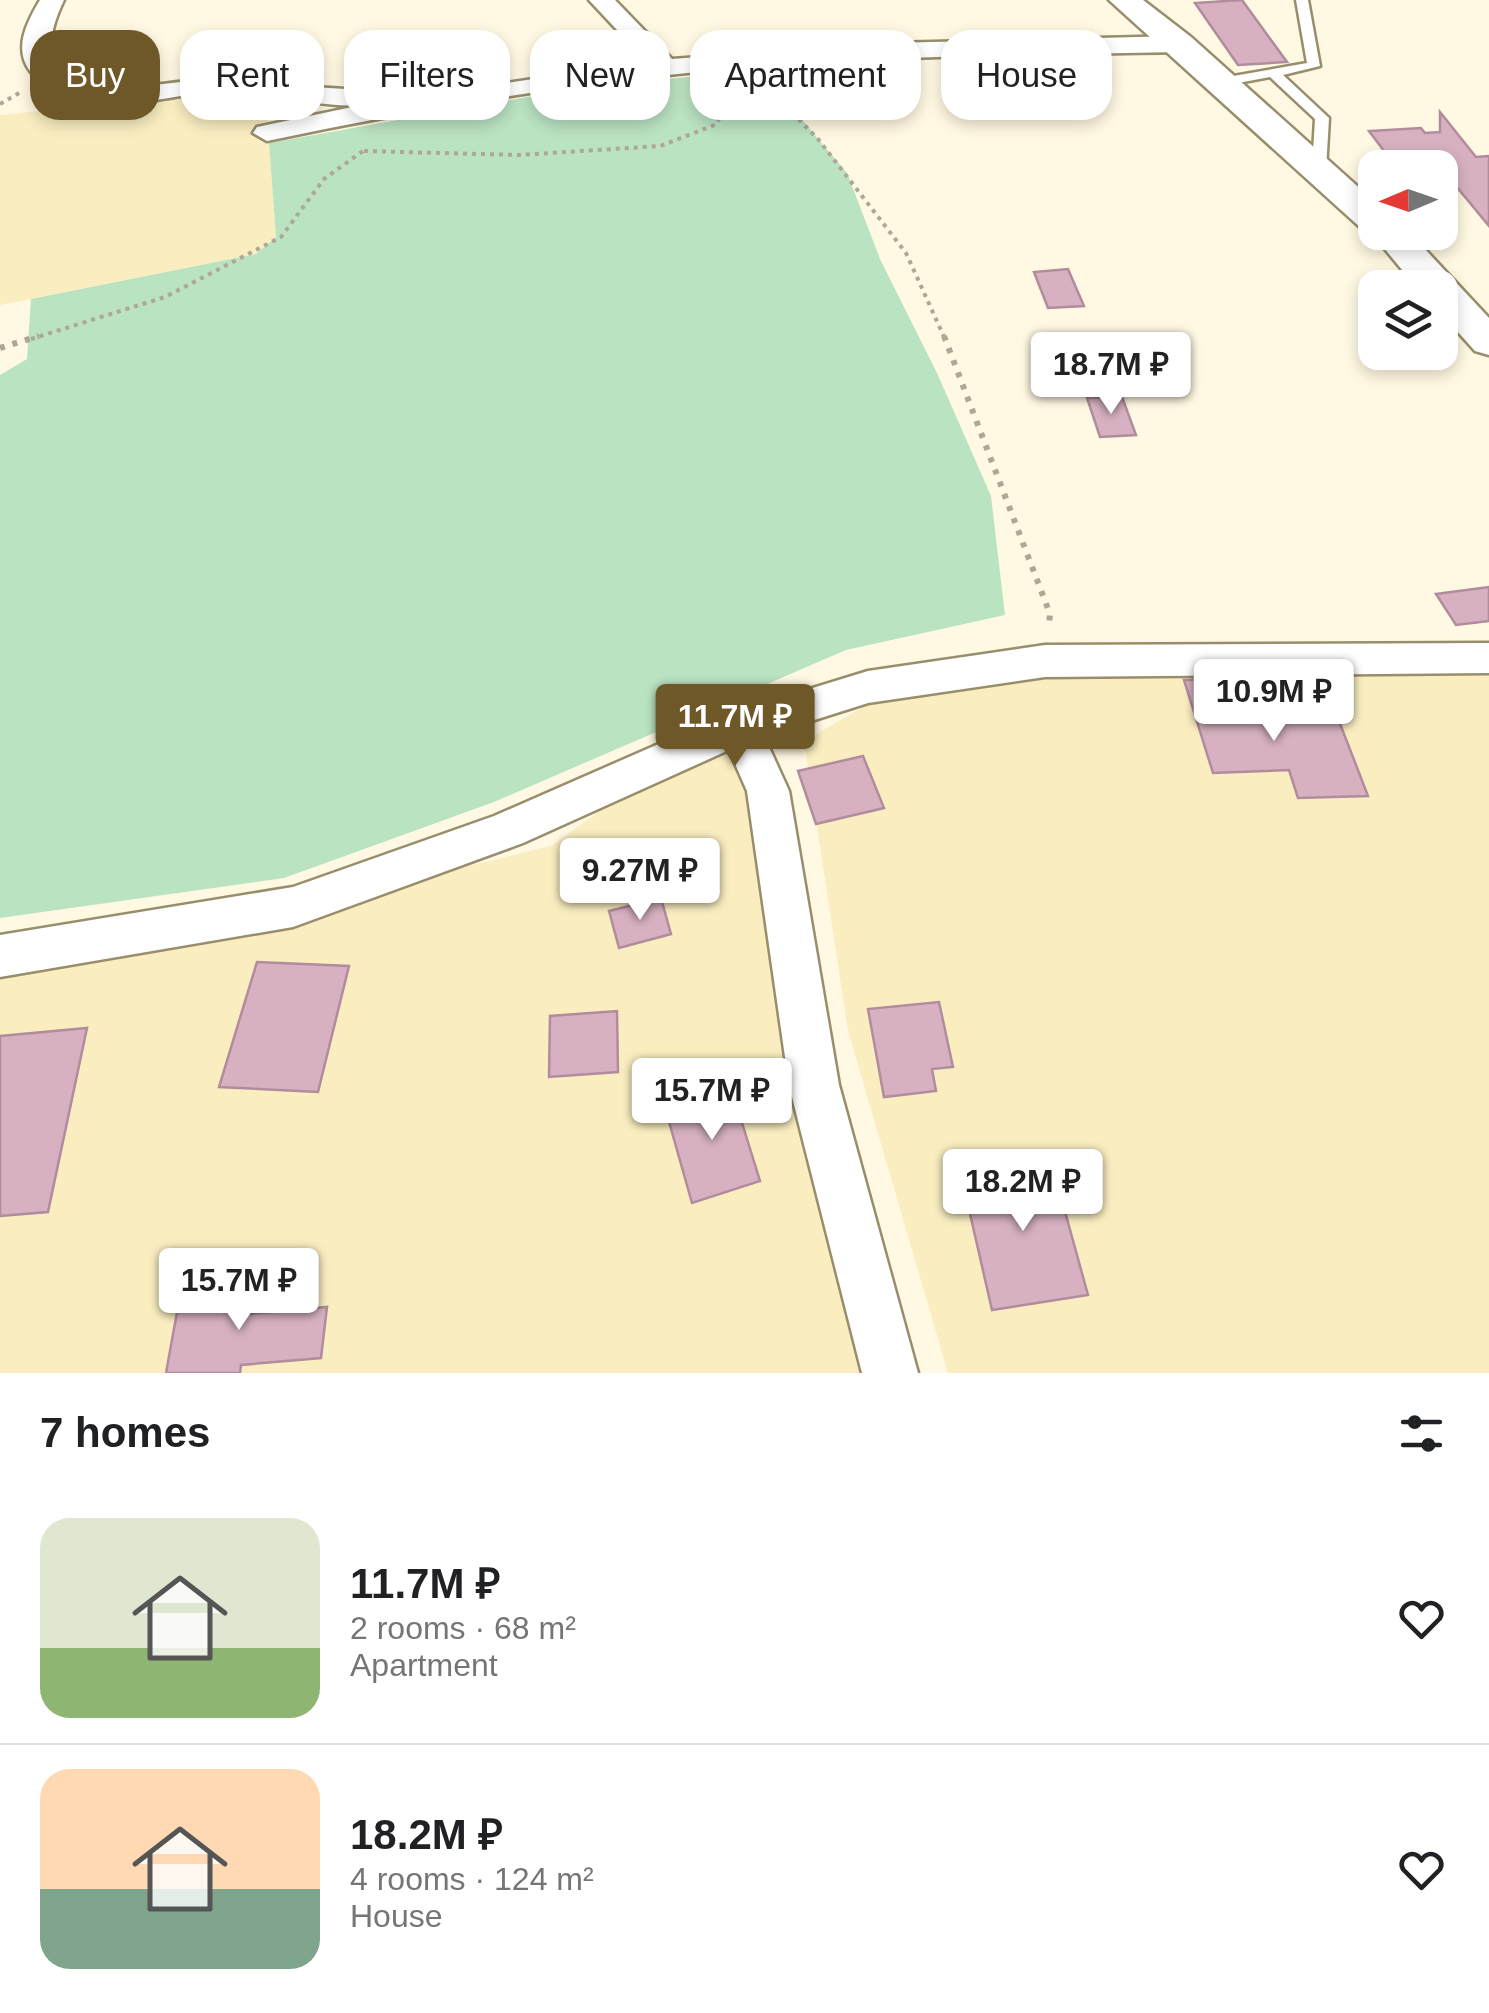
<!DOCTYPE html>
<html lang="en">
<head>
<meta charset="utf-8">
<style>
	:root { --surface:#fff; --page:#f6f6f6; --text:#202124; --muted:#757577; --line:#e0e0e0; --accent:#6e5827 }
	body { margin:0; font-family:Arial,sans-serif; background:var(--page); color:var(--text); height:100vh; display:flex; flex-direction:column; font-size:38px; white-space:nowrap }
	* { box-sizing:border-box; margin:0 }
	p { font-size:32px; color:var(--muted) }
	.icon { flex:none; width:55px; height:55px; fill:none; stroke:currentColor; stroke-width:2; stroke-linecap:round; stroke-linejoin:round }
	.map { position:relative; height:1373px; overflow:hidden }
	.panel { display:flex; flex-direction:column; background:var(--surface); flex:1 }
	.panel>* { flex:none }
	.top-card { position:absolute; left:30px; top:30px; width:1430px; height:90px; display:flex; gap:20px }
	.needle { width:65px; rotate:268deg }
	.tools { position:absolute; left:1358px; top:150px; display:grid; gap:20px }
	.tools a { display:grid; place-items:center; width:100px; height:100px; border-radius:20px; background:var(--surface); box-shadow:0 5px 15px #0003; font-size:50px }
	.price { position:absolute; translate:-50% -85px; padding:0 22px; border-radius:10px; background:#fff; color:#222; font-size:32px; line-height:65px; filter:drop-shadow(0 2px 5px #0008) }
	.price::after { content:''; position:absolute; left:50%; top:60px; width:30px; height:22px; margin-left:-15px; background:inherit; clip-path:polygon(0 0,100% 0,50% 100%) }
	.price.on { background:var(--accent); color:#fff }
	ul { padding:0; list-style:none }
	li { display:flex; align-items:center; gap:30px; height:250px; padding:0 40px }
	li+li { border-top:2px solid var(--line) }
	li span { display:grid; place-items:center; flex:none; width:280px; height:200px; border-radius:30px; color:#555 }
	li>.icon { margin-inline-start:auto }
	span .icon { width:120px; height:120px; fill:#fffc; stroke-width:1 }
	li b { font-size:42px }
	h2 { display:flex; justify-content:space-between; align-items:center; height:120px; padding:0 40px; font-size:42px }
	.chip { padding:0 35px; border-radius:30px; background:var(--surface); box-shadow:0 5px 15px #0003; font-size:35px; line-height:90px }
	.chip.on { background:var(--accent); color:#fff }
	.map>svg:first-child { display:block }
	.built { fill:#faeec1 }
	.green { fill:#bae3c2 }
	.building { fill:#d7b1c1; stroke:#b18c9c; stroke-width:2.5 }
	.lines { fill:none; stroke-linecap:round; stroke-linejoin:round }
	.service-casing { stroke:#988e6c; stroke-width:5 }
	.minor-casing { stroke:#988e6c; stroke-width:5 }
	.tertiary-casing { stroke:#988e6c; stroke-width:5 }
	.path-far1 { stroke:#aea795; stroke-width:4; stroke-dasharray:4 5; stroke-linecap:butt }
	.path { stroke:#aea795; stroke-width:6; stroke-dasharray:5 8; stroke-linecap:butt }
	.service { fill:#fff; fill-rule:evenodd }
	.minor { fill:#fff; fill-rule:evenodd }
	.tertiary { fill:#fff; fill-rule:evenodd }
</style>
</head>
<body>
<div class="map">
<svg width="1489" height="1373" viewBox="0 0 1489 1373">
	<rect width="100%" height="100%" fill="#fff8e2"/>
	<g class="built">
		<polygon points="265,88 276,237 256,254 0,305 0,115"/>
		<polygon points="1489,651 1489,1373 948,1373 848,1031 804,741 912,679"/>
		<polygon points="753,738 900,1373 0,1373 0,943 398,883 551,846 679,754"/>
	</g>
	<polygon class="green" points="761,71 847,173 880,259 937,373 991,496 1005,615 846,650 494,802 284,878 0,918 0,375 27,359 31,299 256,254 276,237 269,143 595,85"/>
	<g class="building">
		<polygon points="1242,0 1287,62 1238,65 1195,3"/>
		<polygon points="1440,112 1476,157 1489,156 1489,226 1441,168 1397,168 1369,131 1421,128 1425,133 1440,132"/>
		<polygon points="1068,269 1084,306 1048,308 1034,272"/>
		<polygon points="1122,397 1136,435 1100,437 1087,398"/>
		<polygon points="1489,587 1489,621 1456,625 1436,594"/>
		<polygon points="1224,679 1233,706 1273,704 1279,723 1339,721 1368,796 1298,798 1289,770 1213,773 1184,680"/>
		<polygon points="863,756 884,808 816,824 798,771"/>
		<polygon points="661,898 671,934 619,948 609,911"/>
		<polygon points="257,962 349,966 318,1092 219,1087"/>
		<polygon points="939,1002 953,1067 932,1069 936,1091 884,1097 868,1009"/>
		<polygon points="617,1011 618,1072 549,1077 550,1016"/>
		<polygon points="87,1028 48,1212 0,1216 0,1036"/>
		<polygon points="730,1084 760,1181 692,1203 664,1104"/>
		<polygon points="1050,1157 1088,1295 992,1310 960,1170"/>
		<polygon points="253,1284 249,1314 327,1307 321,1358 241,1365 240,1373 166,1373 181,1290"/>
	</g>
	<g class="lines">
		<g class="service-casing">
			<polygon id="service" points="1296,0 1308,0 1320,66 1283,75 1329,118 1326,170 1319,174 1312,170 1315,119 1270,77 1222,86 1215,82 1222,78 1307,63"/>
		</g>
		<g class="minor-casing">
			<g id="minor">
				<path d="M 40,0 L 64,0 C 0,132 195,74 254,73 C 273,73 289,82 307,86 C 330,89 354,88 376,93 L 378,102 L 647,62 L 589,0 L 615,0 L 672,59 L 890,43 L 1180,36 L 1193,44 L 1180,52 C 1051,55 922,55 793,64 C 616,76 441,104 267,141 L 253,133 L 257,127 L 357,106 C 336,105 316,104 295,99 C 283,96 270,90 258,89 C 192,83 79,136 30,71 C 13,48 27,22 40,0 Z"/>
				<polygon points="1489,643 1489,673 1045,677 868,703 764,736 789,791 839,1085 918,1373 862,1373 789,1085 747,791 729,750 523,843 293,927 0,977 0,935 293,887 494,816 725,715 868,671 1045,645"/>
			</g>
		</g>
		<g class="tertiary-casing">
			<polygon id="tertiary" points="1109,0 1143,0 1191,37 1375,202 1375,232 1409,232 1489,318 1489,355 1475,351 1440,312 1440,288 1417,288 1370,231 1362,229"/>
		</g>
		<g class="path-far1">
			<polyline points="767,87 818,139 906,253 945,339"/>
			<polyline points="0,104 21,92"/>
			<polyline points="364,151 519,155 660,146 717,124 730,90"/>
			<polyline points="31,339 165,297 281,237 324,179 363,151"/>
		</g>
		<g class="path">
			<polyline points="944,336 1050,614 1049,625"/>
			<polyline points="0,348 39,336"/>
		</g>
		<use href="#service" class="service"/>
		<use href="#minor" class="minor"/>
		<use href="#tertiary" class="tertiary"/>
	</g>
</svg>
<div class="tools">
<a><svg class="needle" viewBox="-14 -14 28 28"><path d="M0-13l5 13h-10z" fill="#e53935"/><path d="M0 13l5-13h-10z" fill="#757577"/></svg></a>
<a><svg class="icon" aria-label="layers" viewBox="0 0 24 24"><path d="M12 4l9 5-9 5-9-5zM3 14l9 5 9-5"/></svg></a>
</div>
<b class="price" style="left:1111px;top:417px">18.7M ₽</b>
<b class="price" style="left:1274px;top:744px">10.9M ₽</b>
<b class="price on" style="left:735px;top:769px">11.7M ₽</b>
<b class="price" style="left:640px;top:923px">9.27M ₽</b>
<b class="price" style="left:712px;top:1143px">15.7M ₽</b>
<b class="price" style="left:1023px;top:1234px">18.2M ₽</b>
<b class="price" style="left:239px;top:1333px">15.7M ₽</b>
<div class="top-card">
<a class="chip on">Buy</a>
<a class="chip">Rent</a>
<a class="chip">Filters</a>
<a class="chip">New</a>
<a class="chip">Apartment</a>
<a class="chip">House</a>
</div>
</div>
<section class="panel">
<h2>7 homes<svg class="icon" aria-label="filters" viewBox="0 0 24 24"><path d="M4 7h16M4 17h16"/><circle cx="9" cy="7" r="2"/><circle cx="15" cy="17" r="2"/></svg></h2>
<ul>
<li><span style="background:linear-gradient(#dfe7d0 65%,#8fb573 0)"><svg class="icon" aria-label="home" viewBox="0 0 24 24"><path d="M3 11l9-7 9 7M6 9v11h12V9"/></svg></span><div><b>11.7M ₽</b><p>2 rooms · 68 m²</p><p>Apartment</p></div><svg class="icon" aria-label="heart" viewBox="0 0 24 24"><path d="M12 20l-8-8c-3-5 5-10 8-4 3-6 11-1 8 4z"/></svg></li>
<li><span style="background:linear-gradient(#ffd9b3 60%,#7fa58c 0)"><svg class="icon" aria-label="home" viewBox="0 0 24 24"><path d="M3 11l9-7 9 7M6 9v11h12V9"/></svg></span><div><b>18.2M ₽</b><p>4 rooms · 124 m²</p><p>House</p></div><svg class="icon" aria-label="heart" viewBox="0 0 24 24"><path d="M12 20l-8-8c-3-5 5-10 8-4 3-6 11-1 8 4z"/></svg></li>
</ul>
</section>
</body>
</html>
